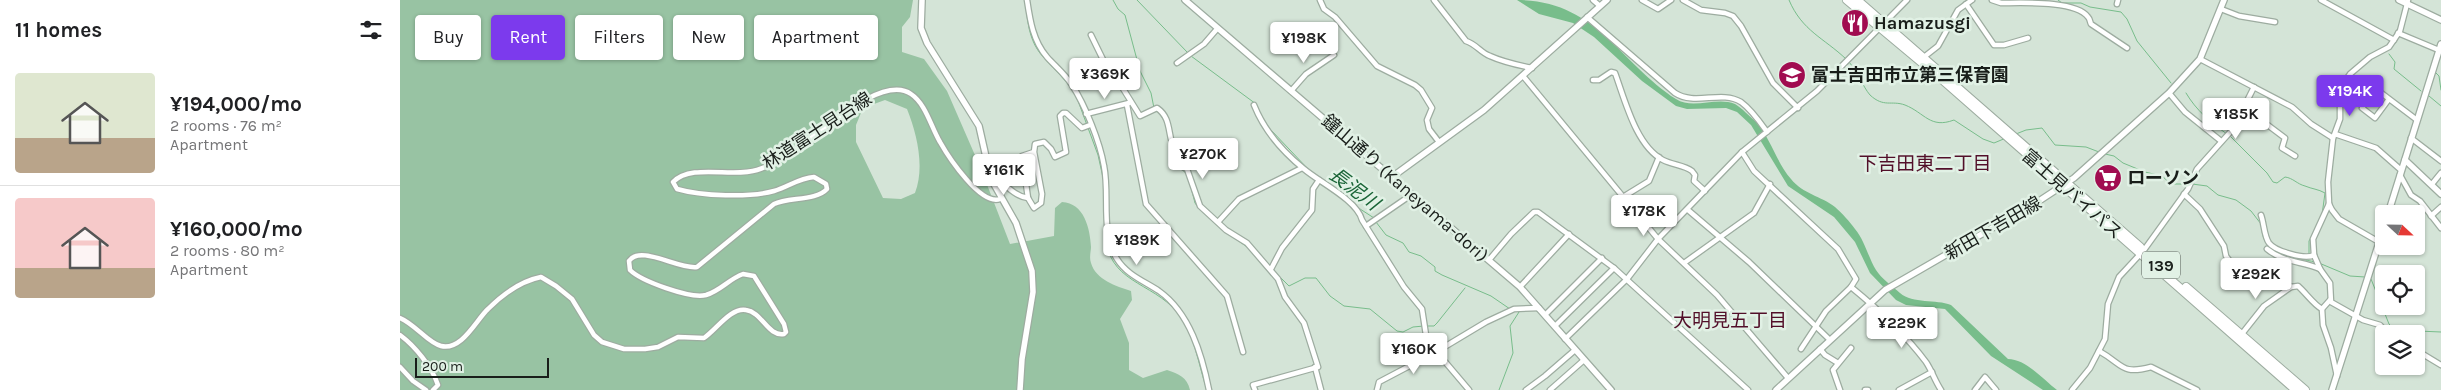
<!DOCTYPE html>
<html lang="en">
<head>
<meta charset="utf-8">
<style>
	:root { --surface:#fff; --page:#f2f2f2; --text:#202124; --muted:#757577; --line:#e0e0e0; --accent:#7c3aed }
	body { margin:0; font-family:Karla,"Noto Sans JP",sans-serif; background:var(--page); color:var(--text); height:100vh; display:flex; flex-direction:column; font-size:19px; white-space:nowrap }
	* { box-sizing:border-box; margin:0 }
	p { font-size:16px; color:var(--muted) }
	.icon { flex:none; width:28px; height:28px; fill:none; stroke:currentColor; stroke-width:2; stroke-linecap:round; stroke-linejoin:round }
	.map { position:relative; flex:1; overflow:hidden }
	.details { display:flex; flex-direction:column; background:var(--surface); width:400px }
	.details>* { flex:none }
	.top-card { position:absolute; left:15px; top:15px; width:475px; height:45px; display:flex; gap:10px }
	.needle { width:32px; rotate:112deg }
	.controls { position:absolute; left:1975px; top:205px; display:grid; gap:10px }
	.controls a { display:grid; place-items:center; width:50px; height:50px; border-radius:5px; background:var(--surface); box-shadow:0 1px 4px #0004; font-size:25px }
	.scale { position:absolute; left:15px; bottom:12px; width:134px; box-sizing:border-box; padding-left:5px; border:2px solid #191e1a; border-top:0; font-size:14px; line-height:18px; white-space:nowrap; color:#191e1a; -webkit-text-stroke:4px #e1f1e5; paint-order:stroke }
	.price { position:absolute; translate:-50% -42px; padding:0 11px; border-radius:5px; background:#fff; color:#222; font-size:16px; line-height:32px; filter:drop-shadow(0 1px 2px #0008) }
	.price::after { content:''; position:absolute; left:50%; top:30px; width:15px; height:11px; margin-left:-8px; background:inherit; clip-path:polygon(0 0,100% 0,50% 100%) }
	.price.selected { background:var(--accent); color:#fff }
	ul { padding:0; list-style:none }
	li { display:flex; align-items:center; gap:15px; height:125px; padding:0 15px }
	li+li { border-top:1px solid var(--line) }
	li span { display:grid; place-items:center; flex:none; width:140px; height:100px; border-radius:5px; color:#555 }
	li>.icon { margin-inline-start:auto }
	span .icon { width:60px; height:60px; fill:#fffc; stroke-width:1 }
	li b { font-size:21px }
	h2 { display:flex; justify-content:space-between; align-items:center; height:60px; padding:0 15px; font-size:21px }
	.tag { padding:0 18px; border-radius:5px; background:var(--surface); box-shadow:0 1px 4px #0004; font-size:18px; line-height:45px }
	.tag.selected { background:var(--accent); color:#fff }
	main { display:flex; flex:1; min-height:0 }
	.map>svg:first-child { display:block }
	.green { fill:#98c3a3; fill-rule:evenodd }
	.water { fill:#78bd8b }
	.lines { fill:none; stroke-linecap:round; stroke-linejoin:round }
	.stream { stroke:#78bd8b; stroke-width:1 }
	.street-casing { stroke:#9daca0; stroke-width:7 }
	.secondary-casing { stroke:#9daca0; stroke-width:8 }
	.highway-casing { stroke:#9daca0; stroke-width:10 }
	.street { stroke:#fff; stroke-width:4.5 }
	.secondary { stroke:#fff; stroke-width:5.5 }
	.highway { stroke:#fff; stroke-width:8 }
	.labels { text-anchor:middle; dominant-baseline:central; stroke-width:5; stroke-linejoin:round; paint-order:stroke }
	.shield { fill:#e1f1e5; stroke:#555d57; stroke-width:1 }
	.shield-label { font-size:16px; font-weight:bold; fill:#191e1a }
	.poi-label { font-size:18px; font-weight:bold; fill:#191e1a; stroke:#e1f1e5; text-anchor:start }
	.street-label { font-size:18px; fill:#191e1a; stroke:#e1f1e5 }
	.neighbourhood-label { font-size:19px; fill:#520f29; stroke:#e1f1e5 }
	.water-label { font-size:19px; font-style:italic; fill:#1a6537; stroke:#e1f1e5 }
</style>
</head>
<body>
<main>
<section class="details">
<h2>11 homes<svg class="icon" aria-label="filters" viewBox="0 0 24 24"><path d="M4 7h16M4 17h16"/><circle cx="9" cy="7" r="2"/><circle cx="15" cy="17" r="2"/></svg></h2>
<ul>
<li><span style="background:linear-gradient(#dfe7d0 65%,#b9a48a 0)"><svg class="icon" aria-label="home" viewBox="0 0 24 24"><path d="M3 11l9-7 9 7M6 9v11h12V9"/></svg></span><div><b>¥194,000/mo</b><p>2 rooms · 76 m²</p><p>Apartment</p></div></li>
<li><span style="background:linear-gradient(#f6c9c9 70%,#b9a48a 0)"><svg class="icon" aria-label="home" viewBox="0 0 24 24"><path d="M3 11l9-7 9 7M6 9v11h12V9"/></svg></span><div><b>¥160,000/mo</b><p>2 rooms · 80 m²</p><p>Apartment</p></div></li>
</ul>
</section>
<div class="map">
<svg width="2041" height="390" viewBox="0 0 2041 390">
	<rect width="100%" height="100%" fill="#d4e4d7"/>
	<path class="green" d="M 0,0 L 513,0 L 510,17 L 502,27 L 502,52 L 524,59 L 547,91 L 581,169 L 610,244 L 654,236 L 655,208 L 662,202 C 684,203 690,228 691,247 C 691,251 689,258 691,263 C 696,280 716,286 731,291 L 732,300 L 720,319 L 729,343 L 729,370 L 743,378 L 767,370 C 779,374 787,377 790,390 L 0,390 ZM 485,100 L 507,109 C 517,134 525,167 515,193 L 501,199 L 483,198 L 456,142 L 456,125 L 463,108 Z"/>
	<path class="water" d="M 1117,0 C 1196,0 1219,62 1276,99 C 1293,110 1317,96 1335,104 C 1342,108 1349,116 1355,121 C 1371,138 1376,162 1391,179 C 1403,194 1421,196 1435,207 C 1442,213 1450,222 1455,229 C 1465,241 1468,257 1476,270 C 1481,278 1493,287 1500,293 C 1513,304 1536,299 1551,305 L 1608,359 C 1626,359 1644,380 1657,390 L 1643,390 L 1591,356 L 1545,309 L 1506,305 L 1496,300 L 1470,273 L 1455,242 L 1434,217 L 1388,186 L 1351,125 L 1337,112 L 1326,108 L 1287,109 L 1276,106 L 1242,81 L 1194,37 L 1173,23 L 1139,14 Z"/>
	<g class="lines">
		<g class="stream">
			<polyline points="713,0 718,9 725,15 740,71 751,93 754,108"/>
			<polyline points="737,0 788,53"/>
			<path d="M 1389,0 C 1402,31 1424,38 1446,59"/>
			<polyline points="1658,0 1662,3 1681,3 1690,7 1721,12 1727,19 1737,41 1771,83"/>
			<path d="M 626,6 C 630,57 644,53 671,88"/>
			<polyline points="1989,54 1995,62 1994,69 2021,91"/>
			<polyline points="791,56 856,104"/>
			<path d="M 1449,62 C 1458,72 1463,87 1470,95 C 1484,108 1491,100 1505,105 C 1525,113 1530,129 1554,120 L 1583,139 L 1594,143 L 1606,138"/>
			<polyline points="2035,72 2039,76 2041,90"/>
			<path d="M 1786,93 C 1796,110 1811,123 1827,134"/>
			<polyline points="2029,96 2041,106"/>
			<polyline points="677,98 698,155 704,182"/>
			<polyline points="759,112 766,124"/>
			<polyline points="870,129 908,169"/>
			<polyline points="1616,134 1626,130 1642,128 1655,145 1686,147 1699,152"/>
			<path d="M 1830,136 L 1867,173 L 1873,182 L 1877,183 L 1885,177 C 1893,178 1897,184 1905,186 C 1912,189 1918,189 1925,193 L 1922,215"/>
			<polyline points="776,153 777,164"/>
			<polyline points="1705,154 1714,156 1723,163 1745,172 1762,176 1771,184 1788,184"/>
			<polyline points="779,167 787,174"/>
			<polyline points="790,183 795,203 798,207"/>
			<polyline points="1792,184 1807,186 1818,195 1836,200 1851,211 1861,224"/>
			<polyline points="957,207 974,218"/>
			<polyline points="808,216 818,225"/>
			<polyline points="976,222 986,235 1003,243 1009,252 1021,256 1035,267 1035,271 1042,275 1091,296 1110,309"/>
			<path d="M 1862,228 C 1862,257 1895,257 1915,262"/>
			<path d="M 706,234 C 706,282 752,282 777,312 C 795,334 798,364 807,390"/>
			<polyline points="833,237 850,249"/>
			<polyline points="1909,255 1909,241 1916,228"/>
			<polyline points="1919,263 1950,276 1965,277"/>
			<polyline points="873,270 889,286 905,278 916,278 930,296 944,306 970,309 997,331 1003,332 1013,327 1024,326"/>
			<polyline points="1971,279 1989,324 1995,330 2041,332"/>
			<polyline points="1028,326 1034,326 1037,323 1065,288"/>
			<polyline points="1099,390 1113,353 1110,326 1119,312 1116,311"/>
		</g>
		<g class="street-casing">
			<g id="street">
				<path d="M 627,0 C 630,20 633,41 647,57 C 655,66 665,74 672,85 C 685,105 700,142 704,166 C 710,195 700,233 717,259 C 727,275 744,281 759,291 C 790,313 802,355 809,390"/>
				<polyline points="920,0 924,9 935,17 977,66 1015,85 1021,90 1032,108 1027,120 1029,129 1039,142"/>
				<path d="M 1034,0 L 1066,41 C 1076,44 1081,53 1090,56 C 1103,62 1117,65 1132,68"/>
				<polyline points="1193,0 1200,6"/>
				<polyline points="1242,0 1258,9 1271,0"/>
				<polyline points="1283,0 1301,10 1325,13 1333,16 1341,26 1373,83 1398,108"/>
				<path d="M 1592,0 L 1601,3 C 1621,3 1676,0 1688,17 C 1690,19 1690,22 1691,24 L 1727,48"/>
				<polyline points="1921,0 1994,40"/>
				<polyline points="1566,4 1594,45 1604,45 1628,38"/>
				<polyline points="1717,4 1718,0"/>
				<polyline points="1821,9 1839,16 1875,22"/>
				<path d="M 1187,17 L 1275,93 C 1295,106 1321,90 1341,102 C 1352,110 1360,122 1367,132"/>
				<polyline points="1998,33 2041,51"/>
				<path d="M 691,35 L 711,76 L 722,87 L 740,116 L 757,108 C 770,117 768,130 772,143 C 774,148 779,153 782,157 L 779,165 L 787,169 L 800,206 L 826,230 L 847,243 L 878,279 L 885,297 L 904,323 L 918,367 L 853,385 L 855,390"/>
				<polyline points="1524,57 1538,46 1558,10 1572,0"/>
				<polyline points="1800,59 1892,107 1911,124 1933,138"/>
				<polyline points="777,63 804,44 817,29"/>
				<polyline points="1123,76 1258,239 1317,295 1388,378"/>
				<path d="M 1193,80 L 1199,80 L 1211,72 L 1215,73 C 1225,100 1236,146 1263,160 C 1273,165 1284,165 1292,171 L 1295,175 L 1294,181 L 1305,191"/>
				<polyline points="891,91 906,74 934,55"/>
				<polyline points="1769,93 1785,112 1821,141"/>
				<polyline points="1989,99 1975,118 1962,108 1976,89 2017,120"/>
				<polyline points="727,105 746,204 827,296 843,352"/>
				<path d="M 854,105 C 864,130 883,152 904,169 C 919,182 957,200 962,220 L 1004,287 L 1022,309 L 1026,335 L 1030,344 L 1069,390"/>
				<polyline points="1845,108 1885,138 1882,148 1895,156"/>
				<polyline points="686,114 729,103"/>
				<polyline points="1935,134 1976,148 2001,170"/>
				<polyline points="2011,138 2041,161"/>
				<polyline points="634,152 642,194 641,203 634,208 628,198 622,156 634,152 635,144 644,142 651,149 655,157 666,152 660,116 663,113 666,113 682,128 690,125"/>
				<path d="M 1342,152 L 1354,171 L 1438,249 L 1456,279 L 1451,287 C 1478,309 1505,334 1526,362 C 1532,371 1535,381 1541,390"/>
				<path d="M 590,172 C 602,180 612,196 628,198"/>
				<polyline points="2000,175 2011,195 2020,201 2041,228"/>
				<polyline points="2032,184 2041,173"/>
				<path d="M 1784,194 L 1800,209 L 1824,246 L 1826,256 L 1832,264 L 1842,271 L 1873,273 L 1891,287 L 1898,286 C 1906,293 1914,305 1922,309"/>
				<polyline points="1223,197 1249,181 1259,157"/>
				<polyline points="1288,210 1349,262 1430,340"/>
				<path d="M 1861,215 C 1864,223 1864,236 1869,243 C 1875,251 1905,260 1914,255"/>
				<polyline points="2031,216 2041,207"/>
				<polyline points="818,222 839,199 902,168"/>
				<polyline points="966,226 1011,195"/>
				<polyline points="1979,242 1939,219 1932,210 1929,204 1928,182 1933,138 1940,119 1940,93 1943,84 1950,74 1970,57 1989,47 2000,31 2008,0"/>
				<path d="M 1867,249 C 1884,263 1902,261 1920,269 L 1930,283 L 1931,302 L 1963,320 L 1980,325 L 1988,334"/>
				<polyline points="1089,260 1111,234 1134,212 1138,212 1214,268 1348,390"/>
				<polyline points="1284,263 1354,213 1370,184"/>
				<polyline points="871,269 882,248 912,210 913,189 919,180"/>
				<polyline points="1920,269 1914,255 1913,239 1929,204"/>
				<polyline points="1120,287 1169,234"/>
				<polyline points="1930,300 1922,309 1923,325 1931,348 1937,376"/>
				<polyline points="1145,315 1202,258"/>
				<path d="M 0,318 C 15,324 28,343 41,346 C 62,351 76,320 88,309 C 102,295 121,281 141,277 L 156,286 L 172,299 L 194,335 L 202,342 L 224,349 L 245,349 L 258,347 L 278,337 L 304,338 C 316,330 331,307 346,310 C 362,312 368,337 384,334 L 386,332 L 384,324 L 354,276 L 343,274 C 329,279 320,291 306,295 C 290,299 241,281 230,270 L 229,261 C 240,244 279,270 297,267 L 374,204 C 389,197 416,201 427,189 L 426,184 L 414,177 C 399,178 388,187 374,191 C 350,198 301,196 277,189 L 273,182 C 292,163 332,178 357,170 C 369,167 380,159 391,152 C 418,136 481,73 511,94 C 526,104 531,127 540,142 C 549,158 581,206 600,199"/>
				<polyline points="1155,326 1214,268"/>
				<path d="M 0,335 C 15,346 32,367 38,385 L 33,390"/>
				<polyline points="1841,335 1864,306 1891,287"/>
				<polyline points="1165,339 1227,279 1258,239 1342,152 1417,91 1507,0"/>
				<polyline points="1401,349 1426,311 1451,287"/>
				<polyline points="1420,349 1425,355 1438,363"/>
				<polyline points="2016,350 2041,365"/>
				<path d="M 1699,351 C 1724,365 1721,375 1751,367 L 1797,390"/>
				<polyline points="0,367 13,381 26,390"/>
				<polyline points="915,367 921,390"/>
				<polyline points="977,390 979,382 1036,352 1086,322 1114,309 1139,308"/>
				<polyline points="1126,390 1145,376 1175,350"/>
				<polyline points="1150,390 1184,360"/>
				<polyline points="1440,390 1433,370 1451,348"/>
				<polyline points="1465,390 1468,390"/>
				<polyline points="1499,390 1532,372"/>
				<polyline points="1575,390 1585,377 1596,390"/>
				<polyline points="1672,390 1690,368 1705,339 1708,304 1719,277 1744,250 1788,189 1797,169 1833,129 1854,87"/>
			</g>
		</g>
		<g class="secondary-casing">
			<g id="secondary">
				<polyline points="522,0 521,28 527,43 579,126 591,179 616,223 632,271 633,292 622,359 620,390"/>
				<polyline points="785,0 1120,287 1211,390"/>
				<polyline points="1999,0 2041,20"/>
				<polyline points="2005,160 2041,194"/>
				<polyline points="992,177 1084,110 1207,0"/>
				<polyline points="1988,214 2041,44"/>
				<polyline points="1376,390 1485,290 1639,201 1674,178 1769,93 1800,59 1824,0"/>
				<polyline points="1932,390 1984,227"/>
			</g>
		</g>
		<g class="highway-casing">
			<g id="highway">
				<polyline points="1447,0 1544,81 1896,390"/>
				<polyline points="1457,0 1740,247"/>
				<polyline points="1786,287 1905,390"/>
			</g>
		</g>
		<use href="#street" class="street"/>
		<use href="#secondary" class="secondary"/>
		<use href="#highway" class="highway"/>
	</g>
	<defs>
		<g id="restaurant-disc" transform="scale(1.4375)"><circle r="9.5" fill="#a10c50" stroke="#e1f1e5"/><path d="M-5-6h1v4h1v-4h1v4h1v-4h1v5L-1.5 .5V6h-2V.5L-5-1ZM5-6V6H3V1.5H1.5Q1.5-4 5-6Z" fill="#fff"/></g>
		<g id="school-disc" transform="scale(1.4375)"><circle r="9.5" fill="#a10c50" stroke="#e1f1e5"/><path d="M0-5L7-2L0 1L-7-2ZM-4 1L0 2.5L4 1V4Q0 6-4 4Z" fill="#fff"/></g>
		<g id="supermarket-disc" transform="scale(1.4375)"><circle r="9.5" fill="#a10c50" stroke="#e1f1e5"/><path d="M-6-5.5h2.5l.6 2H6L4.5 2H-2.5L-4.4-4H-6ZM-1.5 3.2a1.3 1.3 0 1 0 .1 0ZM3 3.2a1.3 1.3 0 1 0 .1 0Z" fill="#fff"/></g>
	</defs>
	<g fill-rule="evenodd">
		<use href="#restaurant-disc" x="1455" y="23"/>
		<use href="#school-disc" x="1392" y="75"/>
		<use href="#supermarket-disc" x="1708" y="178"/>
	</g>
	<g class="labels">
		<rect class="shield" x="1742" y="251.5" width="38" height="27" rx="4"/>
		<g class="shield-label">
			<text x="1761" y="265">139</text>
		</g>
		<g class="poi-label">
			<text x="1474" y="23">Hamazusgi</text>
			<text x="1411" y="75">富士吉田市立第三保育園</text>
			<text x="1727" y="178">ローソン</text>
		</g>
		<g class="street-label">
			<text transform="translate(417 131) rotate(-33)">林道富士見台線</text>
			<text transform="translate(1005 188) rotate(41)">鐘山通り (Kaneyama-dori)</text>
			<text transform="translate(1672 194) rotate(41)">富士見バイパス</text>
			<text transform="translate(1593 228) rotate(-30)">新田下吉田線</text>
		</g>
		<g class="neighbourhood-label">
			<text x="1525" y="164">下吉田東二丁目</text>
			<text x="1330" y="321">大明見五丁目</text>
		</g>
		<g class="water-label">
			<text transform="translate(954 189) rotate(37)">長泥川</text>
		</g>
	</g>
</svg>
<div class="controls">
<a><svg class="needle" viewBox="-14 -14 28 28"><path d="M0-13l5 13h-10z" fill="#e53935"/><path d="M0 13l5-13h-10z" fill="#757577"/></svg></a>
<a><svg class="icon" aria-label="locate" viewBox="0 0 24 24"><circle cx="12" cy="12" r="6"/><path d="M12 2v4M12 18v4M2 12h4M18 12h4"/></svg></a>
<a><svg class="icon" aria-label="layers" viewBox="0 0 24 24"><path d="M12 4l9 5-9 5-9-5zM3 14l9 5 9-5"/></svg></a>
</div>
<div class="scale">200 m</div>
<b class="price" style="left:904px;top:64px">¥198K</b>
<b class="price" style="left:705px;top:100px">¥369K</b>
<b class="price selected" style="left:1950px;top:117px">¥194K</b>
<b class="price" style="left:1836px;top:140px">¥185K</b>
<b class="price" style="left:803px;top:180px">¥270K</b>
<b class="price" style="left:604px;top:196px">¥161K</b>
<b class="price" style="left:1244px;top:237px">¥178K</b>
<b class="price" style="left:737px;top:266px">¥189K</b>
<b class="price" style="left:1856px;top:300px">¥292K</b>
<b class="price" style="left:1502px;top:349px">¥229K</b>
<b class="price" style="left:1014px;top:375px">¥160K</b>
<div class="top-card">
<a class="tag">Buy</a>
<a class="tag selected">Rent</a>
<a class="tag">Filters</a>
<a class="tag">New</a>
<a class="tag">Apartment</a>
</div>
</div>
</main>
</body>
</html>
